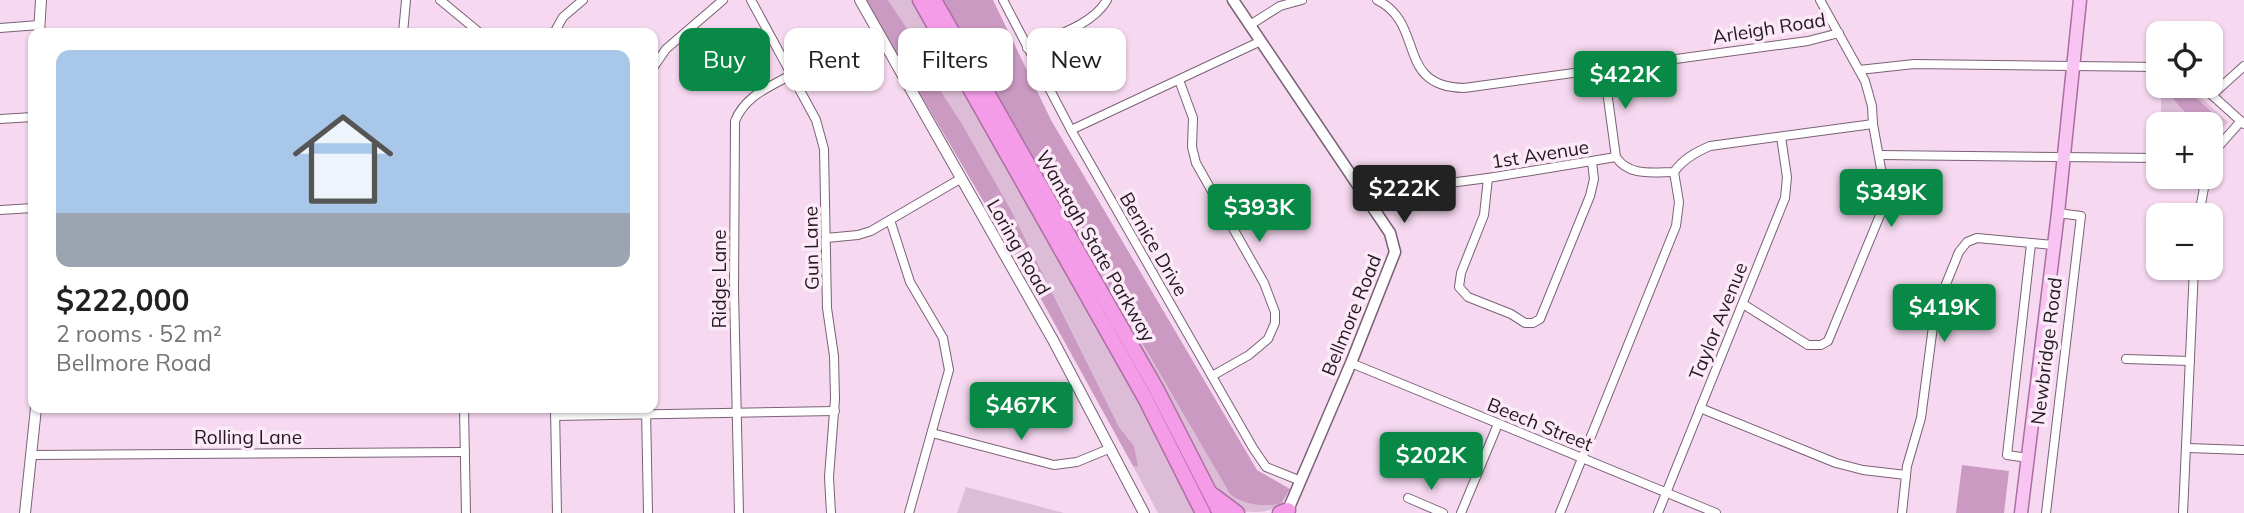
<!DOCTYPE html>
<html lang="en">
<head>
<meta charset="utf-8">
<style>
	:root { --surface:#fff; --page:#f2f2f2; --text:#202124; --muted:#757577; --accent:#088a46 }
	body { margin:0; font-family:Mulish,sans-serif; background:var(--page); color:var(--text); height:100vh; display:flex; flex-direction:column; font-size:26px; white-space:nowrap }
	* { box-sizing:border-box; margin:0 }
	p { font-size:23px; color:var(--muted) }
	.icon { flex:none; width:38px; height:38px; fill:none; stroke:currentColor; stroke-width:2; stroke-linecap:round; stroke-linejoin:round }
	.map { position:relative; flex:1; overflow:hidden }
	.sheet { position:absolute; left:28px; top:28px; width:630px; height:385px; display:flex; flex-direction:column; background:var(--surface); border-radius:14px; box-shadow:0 2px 5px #0004 }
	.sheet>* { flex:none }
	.banner { position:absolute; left:679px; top:28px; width:665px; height:63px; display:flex; gap:14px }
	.tools { position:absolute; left:2146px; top:21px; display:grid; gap:14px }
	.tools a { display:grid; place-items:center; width:77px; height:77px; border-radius:14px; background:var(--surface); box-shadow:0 2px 5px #0004; font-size:35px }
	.price { position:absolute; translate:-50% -60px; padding:0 16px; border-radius:7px; background:var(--accent); color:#fff; font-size:23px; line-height:46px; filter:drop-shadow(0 2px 4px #0008) }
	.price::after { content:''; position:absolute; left:50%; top:42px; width:21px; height:16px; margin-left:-10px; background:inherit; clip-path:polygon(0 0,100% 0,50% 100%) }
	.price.on { background:#222; color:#fff }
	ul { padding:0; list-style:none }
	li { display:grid; align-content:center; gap:14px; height:371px; padding:0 28px }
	li span { display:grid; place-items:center; height:217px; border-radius:14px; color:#555 }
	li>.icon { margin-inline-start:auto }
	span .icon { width:126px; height:126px; fill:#fffc; stroke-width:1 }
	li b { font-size:30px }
	.tag { padding:0 24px; border-radius:14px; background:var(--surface); box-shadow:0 2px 5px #0004; font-size:24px; line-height:63px }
	.tag.on { background:var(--accent); color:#fff }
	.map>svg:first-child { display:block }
	.green { fill:#dcbcd6 }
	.forest { fill:#ca9ac2 }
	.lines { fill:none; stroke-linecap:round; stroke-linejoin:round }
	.minor-casing { stroke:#7a6176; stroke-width:10 }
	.tertiary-casing { stroke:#7a6176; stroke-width:12 }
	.secondary-casing { stroke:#7a6176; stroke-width:13 }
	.primary-casing { stroke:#ab6ea2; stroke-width:15 }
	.motorway-casing { stroke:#ab6ea2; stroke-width:17 }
	.minor { stroke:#fff; stroke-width:8 }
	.tertiary { stroke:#fff; stroke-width:10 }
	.secondary { stroke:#fff; stroke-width:10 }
	.primary { stroke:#f8c4f1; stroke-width:12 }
	.motorway { stroke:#f49ce7; stroke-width:14 }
	.labels { text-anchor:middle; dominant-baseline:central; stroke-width:7; stroke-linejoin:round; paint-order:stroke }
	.street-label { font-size:19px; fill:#231921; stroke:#fceaf8 }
</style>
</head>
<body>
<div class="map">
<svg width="2244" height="513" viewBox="0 0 2244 513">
	<rect width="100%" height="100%" fill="#f6d9f0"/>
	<g class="green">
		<polygon points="888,0 911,0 1125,377 1195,513 1158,513 1133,466 1137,467 1134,446 1119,427 1011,210 962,124 942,93 918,45"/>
		<polygon points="2161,86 2188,86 2228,122 2210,142 2210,124 2161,124"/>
		<path d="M 1013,123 L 1230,494 C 1243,505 1266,508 1282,503 C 1272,513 1254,513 1239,511 C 1233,508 1227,501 1221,496 L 1124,318 Z"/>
		<polygon points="966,487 1064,513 957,513"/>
	</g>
	<g class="forest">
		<polygon points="865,0 888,0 918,45 942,93 962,124 1011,210 1119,427 1134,446 1138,467 1133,466 1041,299"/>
		<path d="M 942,0 L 993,0 L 1051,120 L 1257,470 L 1290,489 L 1282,503 C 1266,508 1243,505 1230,494 Z"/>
		<path d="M 2176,86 L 2183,86 L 2215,115 C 2219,125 2217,131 2210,138 L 2210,124 L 2191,124 C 2187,109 2176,107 2170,92 Z"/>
		<polygon points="1962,465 2009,471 2004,513 1956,513"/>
	</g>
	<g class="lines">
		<g class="minor-casing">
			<g id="minor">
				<polyline points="440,0 480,33"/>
				<polyline points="751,0 816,120 824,149 827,308 834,356 835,399 829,477 831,513"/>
				<polyline points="1003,0 1071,130 1253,448 1266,467 1301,481"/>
				<path d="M 1377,0 C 1426,24 1395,87 1464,88 L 1808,41 L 1839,33"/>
				<polyline points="1250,25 1280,6 1302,0"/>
				<polyline points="0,28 39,25"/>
				<polyline points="403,33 406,0"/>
				<polyline points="554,33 563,17 583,0"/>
				<path d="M 1027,48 C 1053,36 1092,26 1107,0"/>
				<polyline points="653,68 666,49 723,0"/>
				<polyline points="1604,69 1616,157"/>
				<polyline points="1859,70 1914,64 2158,67"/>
				<polyline points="1179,80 1193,118 1192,147 1196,163 1264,283 1275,312 1275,323 1268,339 1249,355 1212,376"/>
				<polyline points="2202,86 2244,124"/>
				<polyline points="2212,95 2244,66"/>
				<polyline points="0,119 33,117"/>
				<polyline points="1071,130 1261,41"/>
				<polyline points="1880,155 2158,158"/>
				<polyline points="2210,156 2241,121"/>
				<polyline points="1488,178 1484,215 1461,273 1459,287 1468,297 1511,314 1525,323 1533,323 1540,319 1590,196 1594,179 1592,162"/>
				<path d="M 1364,194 L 1488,178 L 1616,157 C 1629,177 1654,172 1674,172 C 1683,159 1696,152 1710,146 L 1873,124"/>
				<polyline points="0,210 33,208"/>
				<polyline points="2199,215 2206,177"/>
				<polyline points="890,220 910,282 943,338 949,370 909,513"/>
				<polyline points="826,238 858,235 871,231 960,179"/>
				<polyline points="1743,304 1808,345 1821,345 1828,341 1883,208 1885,191 1873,124 1872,106 1865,81 1820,0"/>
				<polyline points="2126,359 2190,361"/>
				<polyline points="1351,363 1716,513"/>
				<polyline points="464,408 466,513"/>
				<polyline points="555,408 557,513"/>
				<polyline points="646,408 648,513"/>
				<polyline points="1700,408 1836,463 1863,470 1906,475"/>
				<polyline points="555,416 835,411"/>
				<polyline points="932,433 1054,465 1077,462 1111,448"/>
				<polyline points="2188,448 2244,450"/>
				<polyline points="31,455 465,452"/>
				<polyline points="2028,458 2007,455 2031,244"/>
				<polyline points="1408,498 1443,513"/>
				<path d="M 739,513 L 734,291 L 735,121 C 745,96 769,87 791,75"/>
				<polyline points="1461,513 1498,424"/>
				<polyline points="1560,513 1676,226 1679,202 1674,172"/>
				<polyline points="1658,513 1785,198 1787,177 1781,137"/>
				<polyline points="1902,513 1907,466 1921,418 1935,311 1959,252 1967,242 1977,238 2053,245"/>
				<polyline points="2046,513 2081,216 2058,213"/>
				<polyline points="2183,513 2194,268"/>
			</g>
		</g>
		<g class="tertiary-casing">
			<g id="tertiary">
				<polyline points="860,0 1053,340 1144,513"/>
				<polyline points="39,33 41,0"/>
				<polyline points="25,513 36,408"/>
			</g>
		</g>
		<g class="secondary-casing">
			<polyline id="secondary" points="1233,0 1390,233 1395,252 1351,363 1288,510 1289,513"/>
		</g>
		<g class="primary-casing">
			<polyline id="primary" points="2021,513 2058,213 2080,0"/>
		</g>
		<g class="motorway-casing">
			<g id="motorway">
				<polyline points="920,0 1145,398 1203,513"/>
				<polyline points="934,0 1157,390 1220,513"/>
				<polyline points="1213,495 1237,513"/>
				<polyline points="1280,513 1288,510"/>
			</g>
		</g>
		<use href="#minor" class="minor"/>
		<use href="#tertiary" class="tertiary"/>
		<use href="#secondary" class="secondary"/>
		<use href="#primary" class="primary"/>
		<use href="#motorway" class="motorway"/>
	</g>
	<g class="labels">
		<g class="street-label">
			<text transform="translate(1769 28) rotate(-9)">Arleigh Road</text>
			<text transform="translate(1540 154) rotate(-9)">1st Avenue</text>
			<text transform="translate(1154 244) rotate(60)">Bernice Drive</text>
			<text transform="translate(1096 246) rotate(60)">Wantagh State Parkway</text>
			<text transform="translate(1019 247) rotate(60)">Loring Road</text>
			<text transform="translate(811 248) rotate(-91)">Gun Lane</text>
			<text transform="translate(719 279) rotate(-90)">Ridge Lane</text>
			<text transform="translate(1351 315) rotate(-68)">Bellmore Road</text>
			<text transform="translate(1718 321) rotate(-68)">Taylor Avenue</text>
			<text transform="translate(2046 351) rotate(-83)">Newbridge Road</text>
			<text transform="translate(1540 424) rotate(22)">Beech Street</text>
			<text x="248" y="437">Rolling Lane</text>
		</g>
	</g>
</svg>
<div class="tools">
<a><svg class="icon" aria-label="locate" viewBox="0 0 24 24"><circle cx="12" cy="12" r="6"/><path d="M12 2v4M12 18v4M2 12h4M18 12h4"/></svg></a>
<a>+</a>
<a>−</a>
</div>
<b class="price" style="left:1625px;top:111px">$422K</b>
<b class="price on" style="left:1404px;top:225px">$222K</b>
<b class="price" style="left:1891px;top:229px">$349K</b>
<b class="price" style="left:1259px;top:244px">$393K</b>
<b class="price" style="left:1944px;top:344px">$419K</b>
<b class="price" style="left:1021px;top:442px">$467K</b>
<b class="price" style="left:1431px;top:492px">$202K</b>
<div class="banner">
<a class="tag on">Buy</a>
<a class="tag">Rent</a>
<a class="tag">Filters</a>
<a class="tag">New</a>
</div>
<section class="sheet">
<ul>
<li><span style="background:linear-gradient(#a9c7e8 75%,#9aa5b1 0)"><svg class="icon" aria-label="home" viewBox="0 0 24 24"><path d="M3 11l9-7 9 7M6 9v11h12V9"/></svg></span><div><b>$222,000</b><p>2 rooms · 52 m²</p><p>Bellmore Road</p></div></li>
</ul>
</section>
</div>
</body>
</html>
